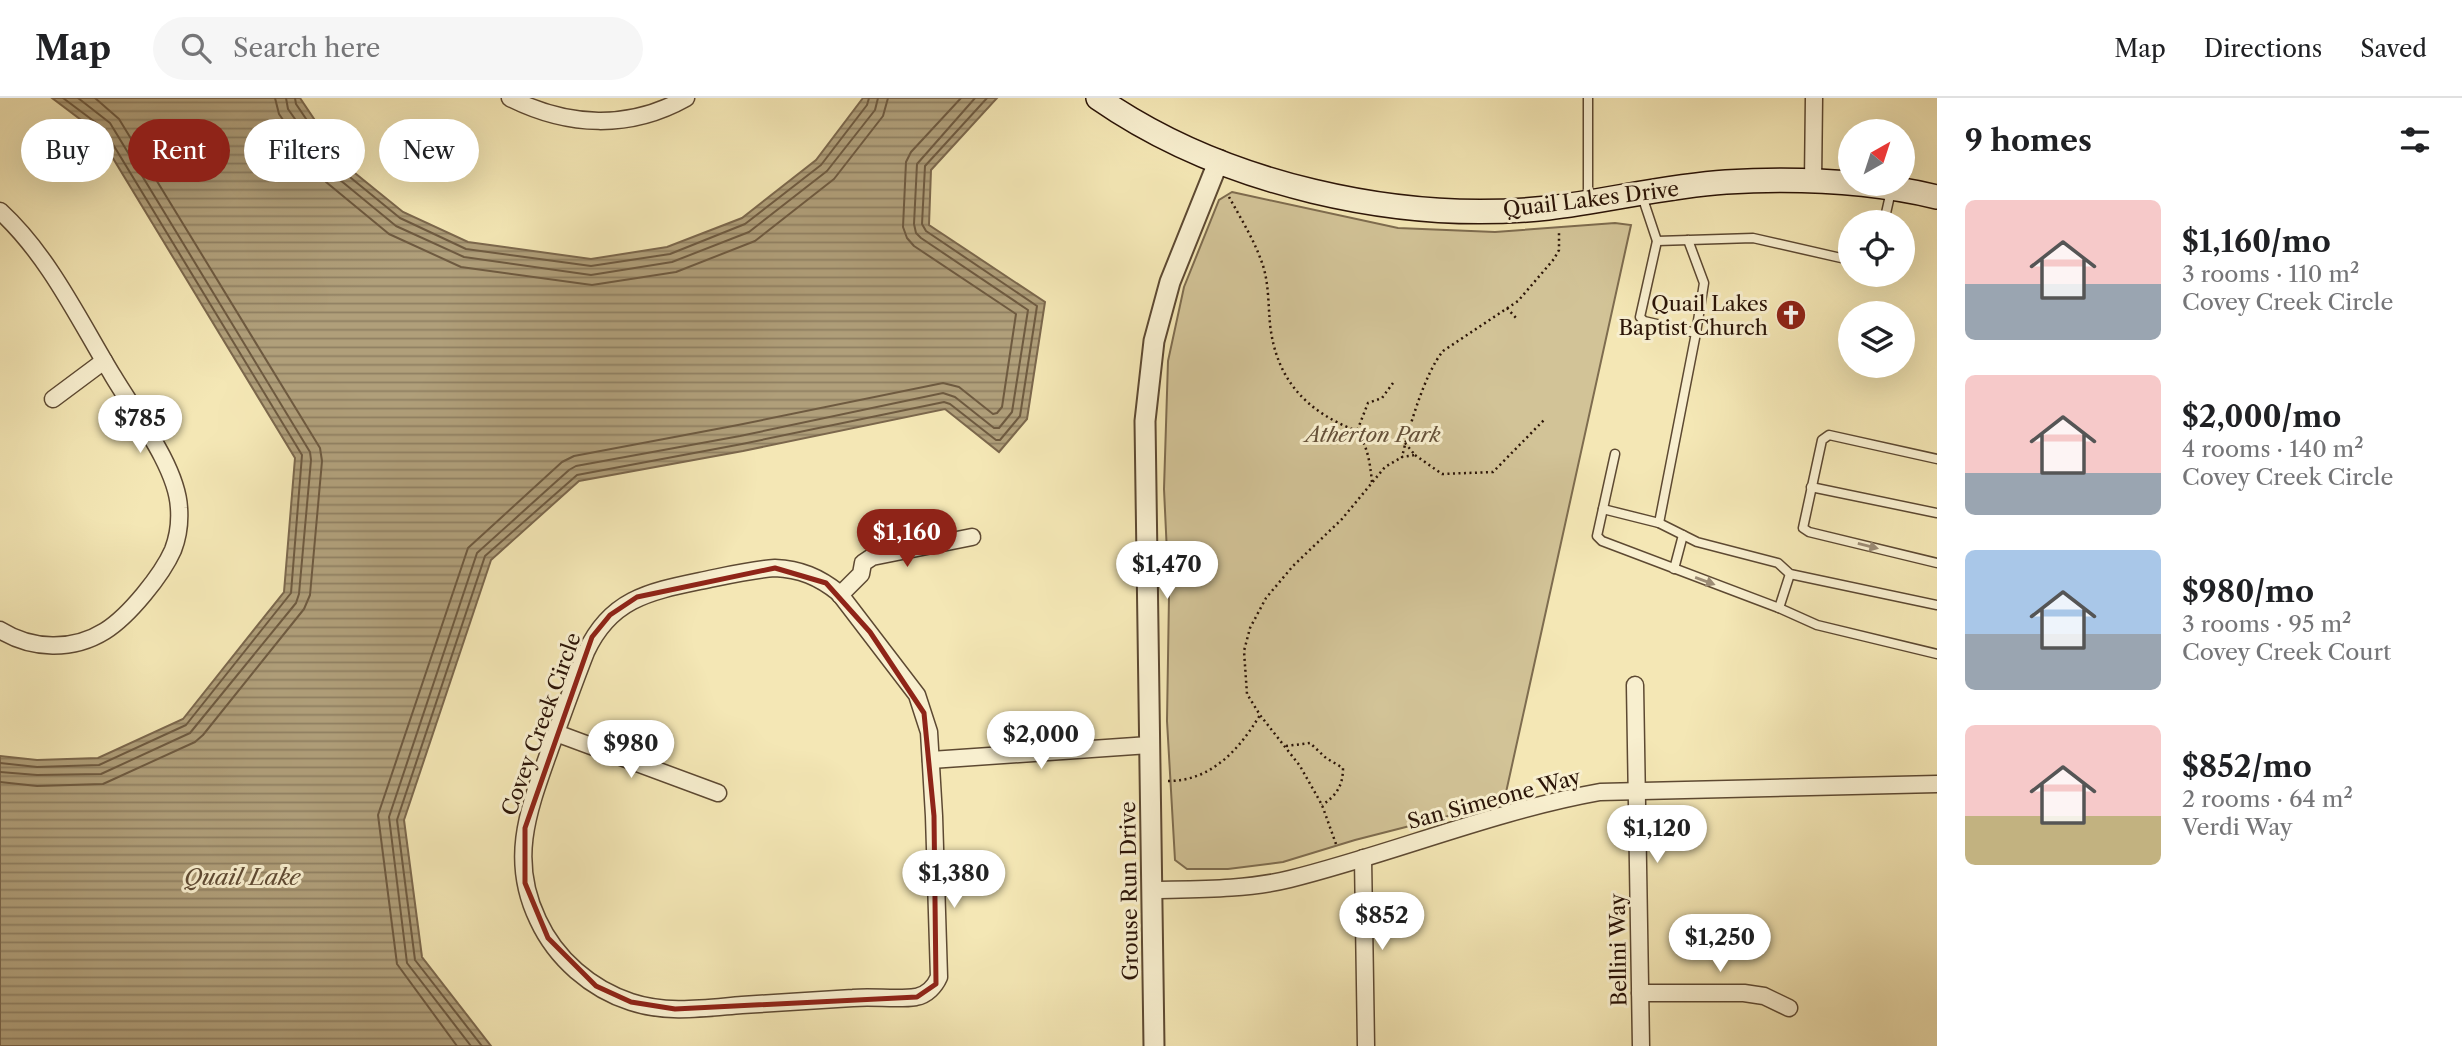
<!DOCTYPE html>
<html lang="en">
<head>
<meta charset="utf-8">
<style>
	:root { --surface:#fff; --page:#f6f6f6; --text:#202124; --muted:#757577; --line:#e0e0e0; --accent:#8f2418 }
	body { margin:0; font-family:"Libre Caslon Text",serif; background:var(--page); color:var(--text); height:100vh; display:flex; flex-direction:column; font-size:26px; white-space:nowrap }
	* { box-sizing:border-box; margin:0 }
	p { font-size:23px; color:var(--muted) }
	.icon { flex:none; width:38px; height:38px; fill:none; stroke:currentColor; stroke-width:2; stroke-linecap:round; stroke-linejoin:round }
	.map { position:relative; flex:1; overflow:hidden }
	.details { display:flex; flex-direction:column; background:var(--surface); width:525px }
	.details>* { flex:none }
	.banner { position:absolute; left:21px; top:21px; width:665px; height:63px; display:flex; gap:14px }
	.needle { width:46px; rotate:39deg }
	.buttons { position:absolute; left:1838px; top:21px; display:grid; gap:14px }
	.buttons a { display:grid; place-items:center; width:77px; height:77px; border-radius:50%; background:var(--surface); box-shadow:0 7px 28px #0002; font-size:35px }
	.price { position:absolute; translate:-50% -60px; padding:0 16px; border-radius:24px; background:#fff; color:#222; font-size:23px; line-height:46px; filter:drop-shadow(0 2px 4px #0008) }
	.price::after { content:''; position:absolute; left:50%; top:42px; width:21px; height:16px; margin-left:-10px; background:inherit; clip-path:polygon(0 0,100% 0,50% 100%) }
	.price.current { background:var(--accent); color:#fff }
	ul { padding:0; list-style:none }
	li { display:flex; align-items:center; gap:21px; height:175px; padding:0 28px }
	li span { display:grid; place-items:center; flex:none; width:196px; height:140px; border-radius:10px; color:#555 }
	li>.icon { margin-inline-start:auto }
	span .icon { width:84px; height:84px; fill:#fffc; stroke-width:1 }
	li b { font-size:30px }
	h2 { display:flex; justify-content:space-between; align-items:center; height:84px; padding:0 28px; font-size:30px }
	.pill { padding:0 24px; border-radius:32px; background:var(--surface); box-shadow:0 7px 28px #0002; font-size:24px; line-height:63px }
	.pill.current { background:var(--accent); color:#fff }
	header { display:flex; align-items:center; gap:42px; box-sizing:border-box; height:98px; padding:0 35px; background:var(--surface); border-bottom:2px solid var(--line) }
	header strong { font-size:33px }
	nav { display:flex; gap:38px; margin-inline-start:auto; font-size:24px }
	.search { width:490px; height:63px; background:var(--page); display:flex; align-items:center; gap:18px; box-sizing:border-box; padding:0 24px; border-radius:38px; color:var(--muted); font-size:26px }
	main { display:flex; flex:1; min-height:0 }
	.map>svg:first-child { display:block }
	.park { fill:#d2c397; stroke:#7e6c4f; stroke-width:2 }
	.water { fill:url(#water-rules); stroke:#7b674c; stroke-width:2 }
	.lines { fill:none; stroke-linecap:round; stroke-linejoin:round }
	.shore { stroke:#6e5a40; stroke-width:2 }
	.service-casing { stroke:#5d4932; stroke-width:11 }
	.minor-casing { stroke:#5d4932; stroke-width:19 }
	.tertiary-casing { stroke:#5d4932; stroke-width:23 }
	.secondary-casing { stroke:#2b1407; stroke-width:26 }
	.path { stroke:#2b1407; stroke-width:2.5; stroke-dasharray:2 3.5; stroke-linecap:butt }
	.service { stroke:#f8efcf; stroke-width:8 }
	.minor { stroke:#f8efcf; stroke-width:16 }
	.tertiary { stroke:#f8efcf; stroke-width:19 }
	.secondary { stroke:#f8efcf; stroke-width:23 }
	.oneway { fill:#9c8c75 }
	.marked { fill:none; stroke:#8f2418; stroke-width:5; stroke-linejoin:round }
	.labels { text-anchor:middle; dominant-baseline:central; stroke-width:6; stroke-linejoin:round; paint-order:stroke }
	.street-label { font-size:21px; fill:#2b1407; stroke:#f8efcf }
	.poi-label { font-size:21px; fill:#2b1407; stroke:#f8efcf; text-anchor:end }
	.park-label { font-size:21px; font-style:italic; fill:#655139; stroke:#f8efcf }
	.water-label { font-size:23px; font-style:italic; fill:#604c35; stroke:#f8efcf }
</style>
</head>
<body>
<header>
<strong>Map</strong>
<div class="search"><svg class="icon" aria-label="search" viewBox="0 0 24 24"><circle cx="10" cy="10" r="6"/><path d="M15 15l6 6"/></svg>Search here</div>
<nav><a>Map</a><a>Directions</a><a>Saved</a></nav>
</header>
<main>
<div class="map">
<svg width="1937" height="948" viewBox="0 0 1937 948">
	<defs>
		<pattern id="water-rules" width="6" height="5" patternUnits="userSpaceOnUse" patternTransform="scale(1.75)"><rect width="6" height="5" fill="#b09f7a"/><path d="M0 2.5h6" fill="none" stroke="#8f8062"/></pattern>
	</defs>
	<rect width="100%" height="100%" fill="#f4e7b5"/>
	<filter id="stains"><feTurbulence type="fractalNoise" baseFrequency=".00286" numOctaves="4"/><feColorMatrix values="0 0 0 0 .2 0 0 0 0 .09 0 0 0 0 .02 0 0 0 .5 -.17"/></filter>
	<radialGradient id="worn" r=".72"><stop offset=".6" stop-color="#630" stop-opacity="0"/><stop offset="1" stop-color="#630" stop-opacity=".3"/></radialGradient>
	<polygon class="park" points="1232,94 1398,130 1495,134 1615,125 1631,127 1505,699 1445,719 1355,742 1283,764 1228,771 1187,771 1175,762 1167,623 1169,498 1164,391 1168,263 1184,189 1219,102"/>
	<polygon class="water" points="52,0 300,0 345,67 403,114 468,144 591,161 667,149 742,120 816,62 863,0 997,0 931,72 929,127 1045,204 1027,321 999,354 945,311 743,353 579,383 491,462 404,722 422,859 491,948 0,948 0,658 37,662 98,660 183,621 284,494 295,360 97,34"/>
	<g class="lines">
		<g class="shore">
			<polyline points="275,0 279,16 326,84 389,136 461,169 592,187 676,174 755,143 834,81 883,18 888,0"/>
			<polyline points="286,0 288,11 334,77 396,128 464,159 591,177 672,164 749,134 827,73 875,12 878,0"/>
			<polyline points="295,0 296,6 340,71 400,120 466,151 591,168 670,156 745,126 821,67 867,7 869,0"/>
			<polyline points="0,665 37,669 99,667 186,627 291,495 302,357 103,30 63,0"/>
			<polyline points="0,674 37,677 101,676 190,635 296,505 299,496 311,362 310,354 110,25 78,0"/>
			<polyline points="0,684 37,688 103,686 195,644 203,637 304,511 310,497 322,363 320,350 119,21 95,0"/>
			<polyline points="457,948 397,866 378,717 468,450 562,364 574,358 738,327 943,285 959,289 993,316 997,315 1002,309 1016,216 914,148 907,140 903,129 906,64 911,54 961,0"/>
			<polyline points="471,948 407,865 389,719 477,455 569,372 576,368 740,338 943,295 955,299 994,330 999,330 1012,314 1028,212 921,140 916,135 914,126 917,66 975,0"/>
			<polyline points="482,948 415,862 397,722 485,458 577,377 742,346 944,304 950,306 996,342 1000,342 1020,318 1037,208 926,133 922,126 925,68 987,0"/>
		</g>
		<g class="service-casing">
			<g id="service">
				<polyline points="1642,98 1657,143 1753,140 1850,162"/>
				<polyline points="1588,102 1588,0"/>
				<polyline points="1884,124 1891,93"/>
				<polyline points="1657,143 1640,219 1644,223 1696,235 1704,185 1688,142"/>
				<polyline points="1615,356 1597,438 1602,443 1779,510 1817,527 1937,556"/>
				<polyline points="1937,361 1829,337 1822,342 1803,430 1809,434 1937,465"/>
				<polyline points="1811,389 1937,415"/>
				<polyline points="1603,411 1659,425 1696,235"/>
				<polyline points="1659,425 1697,444 1778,465 1790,476 1937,507"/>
				<polyline points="1674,471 1683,437"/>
				<polyline points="1779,510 1790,476"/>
			</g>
		</g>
		<g class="minor-casing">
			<g id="minor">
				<path d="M 510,0 C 568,29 629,32 686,0"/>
				<polyline points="1813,84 1814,0"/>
				<path d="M 0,113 C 49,158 79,222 113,278 C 135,315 177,369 179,410 C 180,424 178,439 173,452 C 162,477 129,518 105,533 C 73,553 32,552 0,532"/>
				<polyline points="53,301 104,263"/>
				<path d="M 775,470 C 800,471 819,479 839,495 L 917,597 L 929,634 L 934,718 L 939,879 C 935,888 927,897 916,899 C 896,902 874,898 853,900 C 816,902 779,905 742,907 C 705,910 667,916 631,904 C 591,891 556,861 538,822 C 509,762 528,713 549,654 C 561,621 573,587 586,554 C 610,502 647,494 700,483 C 725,478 749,472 775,470 Z"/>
				<polyline points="840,497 861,476 863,465 872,459 972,439"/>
				<polyline points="1635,587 1641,948"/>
				<polyline points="556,635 718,695"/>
				<polyline points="931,662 1149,647"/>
				<polyline points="1363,760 1366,948"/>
				<path d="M 1151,792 C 1198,791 1245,792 1290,781 C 1394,755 1494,713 1600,694 L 1937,686"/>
				<polyline points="1640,895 1744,895 1764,898 1789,910"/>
			</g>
		</g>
		<g class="tertiary-casing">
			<polyline id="tertiary" points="1154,948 1145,323 1154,243 1170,184 1219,62"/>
		</g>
		<g class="secondary-casing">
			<path id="secondary" d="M 1098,0 C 1222,86 1398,126 1548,110 C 1607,103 1666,88 1726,84 C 1795,80 1869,83 1937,99"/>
		</g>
		<g class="path">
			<path d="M 1229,99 C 1240,119 1253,140 1261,162 C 1269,182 1268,205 1270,226 C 1276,282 1307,314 1357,333"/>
			<polyline points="1507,210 1516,220"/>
			<path d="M 1405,345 L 1415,357 L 1402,359 C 1409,329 1425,275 1443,253 L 1518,203 L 1554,161 L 1559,152 L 1559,133"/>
			<polyline points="1415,357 1442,376 1493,374 1544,322"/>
			<path d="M 1372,384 C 1370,365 1368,349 1357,333 L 1368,305 L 1382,300 L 1393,285"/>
			<path d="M 1286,648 L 1310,645 L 1326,660 L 1343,670 C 1343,688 1336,698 1322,707"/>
			<path d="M 1168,683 C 1211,683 1239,652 1260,617"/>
			<polyline points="1336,746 1322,707 1300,668 1260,617 1247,596 1244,553 1250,530 1266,500 1293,468 1342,421 1385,369 1402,359"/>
		</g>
		<use href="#service" class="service"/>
		<use href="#minor" class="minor"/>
		<use href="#tertiary" class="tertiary"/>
		<use href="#secondary" class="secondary"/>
	</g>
	<defs><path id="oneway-solid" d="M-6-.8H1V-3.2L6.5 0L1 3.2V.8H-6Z" transform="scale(1.75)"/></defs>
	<g class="oneway">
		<use href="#oneway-solid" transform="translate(1868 448) rotate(14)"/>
		<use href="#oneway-solid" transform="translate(1705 483) rotate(20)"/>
	</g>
	<path class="marked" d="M 775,470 L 826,485 L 870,534 L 924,615 L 934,718 L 936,886 L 917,899 L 675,911 L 631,904 L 596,888 L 548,840 L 525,785 L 525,730 L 592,539 L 610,517 L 637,499 Z"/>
	<defs>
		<g id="church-disc" transform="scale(1.575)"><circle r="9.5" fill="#8f2418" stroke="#f8efcf"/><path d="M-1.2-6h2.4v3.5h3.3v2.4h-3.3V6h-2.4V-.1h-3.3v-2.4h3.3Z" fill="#fff"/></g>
	</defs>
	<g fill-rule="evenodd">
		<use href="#church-disc" x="1791" y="217"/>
	</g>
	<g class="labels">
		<g class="street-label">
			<text transform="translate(1591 101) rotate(-7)">Quail Lakes Drive</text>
			<text transform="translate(541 626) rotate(-70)">Covey Creek Circle</text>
			<text transform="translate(1494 701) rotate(-15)">San Simeone Way</text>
			<text transform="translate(1129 793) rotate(-91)">Grouse Run Drive</text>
			<text transform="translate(1618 852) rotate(-91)">Bellini Way</text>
		</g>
		<g class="poi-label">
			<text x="1768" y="205">Quail Lakes<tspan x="1768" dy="24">Baptist Church</tspan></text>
		</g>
		<g class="park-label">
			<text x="1373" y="336">Atherton Park</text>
		</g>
		<g class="water-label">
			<text x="242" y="779">Quail Lake</text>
		</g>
	</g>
	<rect width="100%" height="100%" filter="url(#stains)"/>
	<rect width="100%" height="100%" fill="url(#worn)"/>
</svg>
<div class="buttons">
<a><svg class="needle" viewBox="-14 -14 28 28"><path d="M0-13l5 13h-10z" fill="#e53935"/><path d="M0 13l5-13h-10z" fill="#757577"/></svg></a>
<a><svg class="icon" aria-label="locate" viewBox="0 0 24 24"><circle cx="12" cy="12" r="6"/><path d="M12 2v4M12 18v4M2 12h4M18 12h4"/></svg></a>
<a><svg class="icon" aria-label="layers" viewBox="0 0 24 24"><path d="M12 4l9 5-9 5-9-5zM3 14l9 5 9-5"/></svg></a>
</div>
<b class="price" style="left:140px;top:357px">$785</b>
<b class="price current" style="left:907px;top:471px">$1,160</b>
<b class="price" style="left:1167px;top:503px">$1,470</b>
<b class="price" style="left:1041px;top:673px">$2,000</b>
<b class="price" style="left:631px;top:682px">$980</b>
<b class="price" style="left:1657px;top:767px">$1,120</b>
<b class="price" style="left:954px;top:812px">$1,380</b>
<b class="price" style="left:1382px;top:854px">$852</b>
<b class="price" style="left:1720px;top:876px">$1,250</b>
<div class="banner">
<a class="pill">Buy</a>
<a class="pill current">Rent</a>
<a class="pill">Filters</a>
<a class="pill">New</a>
</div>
</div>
<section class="details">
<h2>9 homes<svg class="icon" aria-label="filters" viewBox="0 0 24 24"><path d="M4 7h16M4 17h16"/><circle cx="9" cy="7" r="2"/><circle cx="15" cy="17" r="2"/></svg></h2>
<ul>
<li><span style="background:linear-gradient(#f6c9c9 60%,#9aa5b1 0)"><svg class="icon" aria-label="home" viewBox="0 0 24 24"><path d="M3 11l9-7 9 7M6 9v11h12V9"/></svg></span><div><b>$1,160/mo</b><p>3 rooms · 110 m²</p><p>Covey Creek Circle</p></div></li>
<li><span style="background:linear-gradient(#f6c9c9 70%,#9aa5b1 0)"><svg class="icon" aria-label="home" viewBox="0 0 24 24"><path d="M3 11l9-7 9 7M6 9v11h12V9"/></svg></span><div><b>$2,000/mo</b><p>4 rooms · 140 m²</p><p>Covey Creek Circle</p></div></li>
<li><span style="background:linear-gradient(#a9c7e8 60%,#9aa5b1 0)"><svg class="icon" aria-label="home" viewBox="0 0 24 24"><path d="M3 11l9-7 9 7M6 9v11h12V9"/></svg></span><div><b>$980/mo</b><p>3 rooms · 95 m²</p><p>Covey Creek Court</p></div></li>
<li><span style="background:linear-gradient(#f6c9c9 65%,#c2b280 0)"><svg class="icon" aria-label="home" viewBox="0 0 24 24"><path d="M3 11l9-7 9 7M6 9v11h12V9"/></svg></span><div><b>$852/mo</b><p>2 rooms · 64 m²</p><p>Verdi Way</p></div></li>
</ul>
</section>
</main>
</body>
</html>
